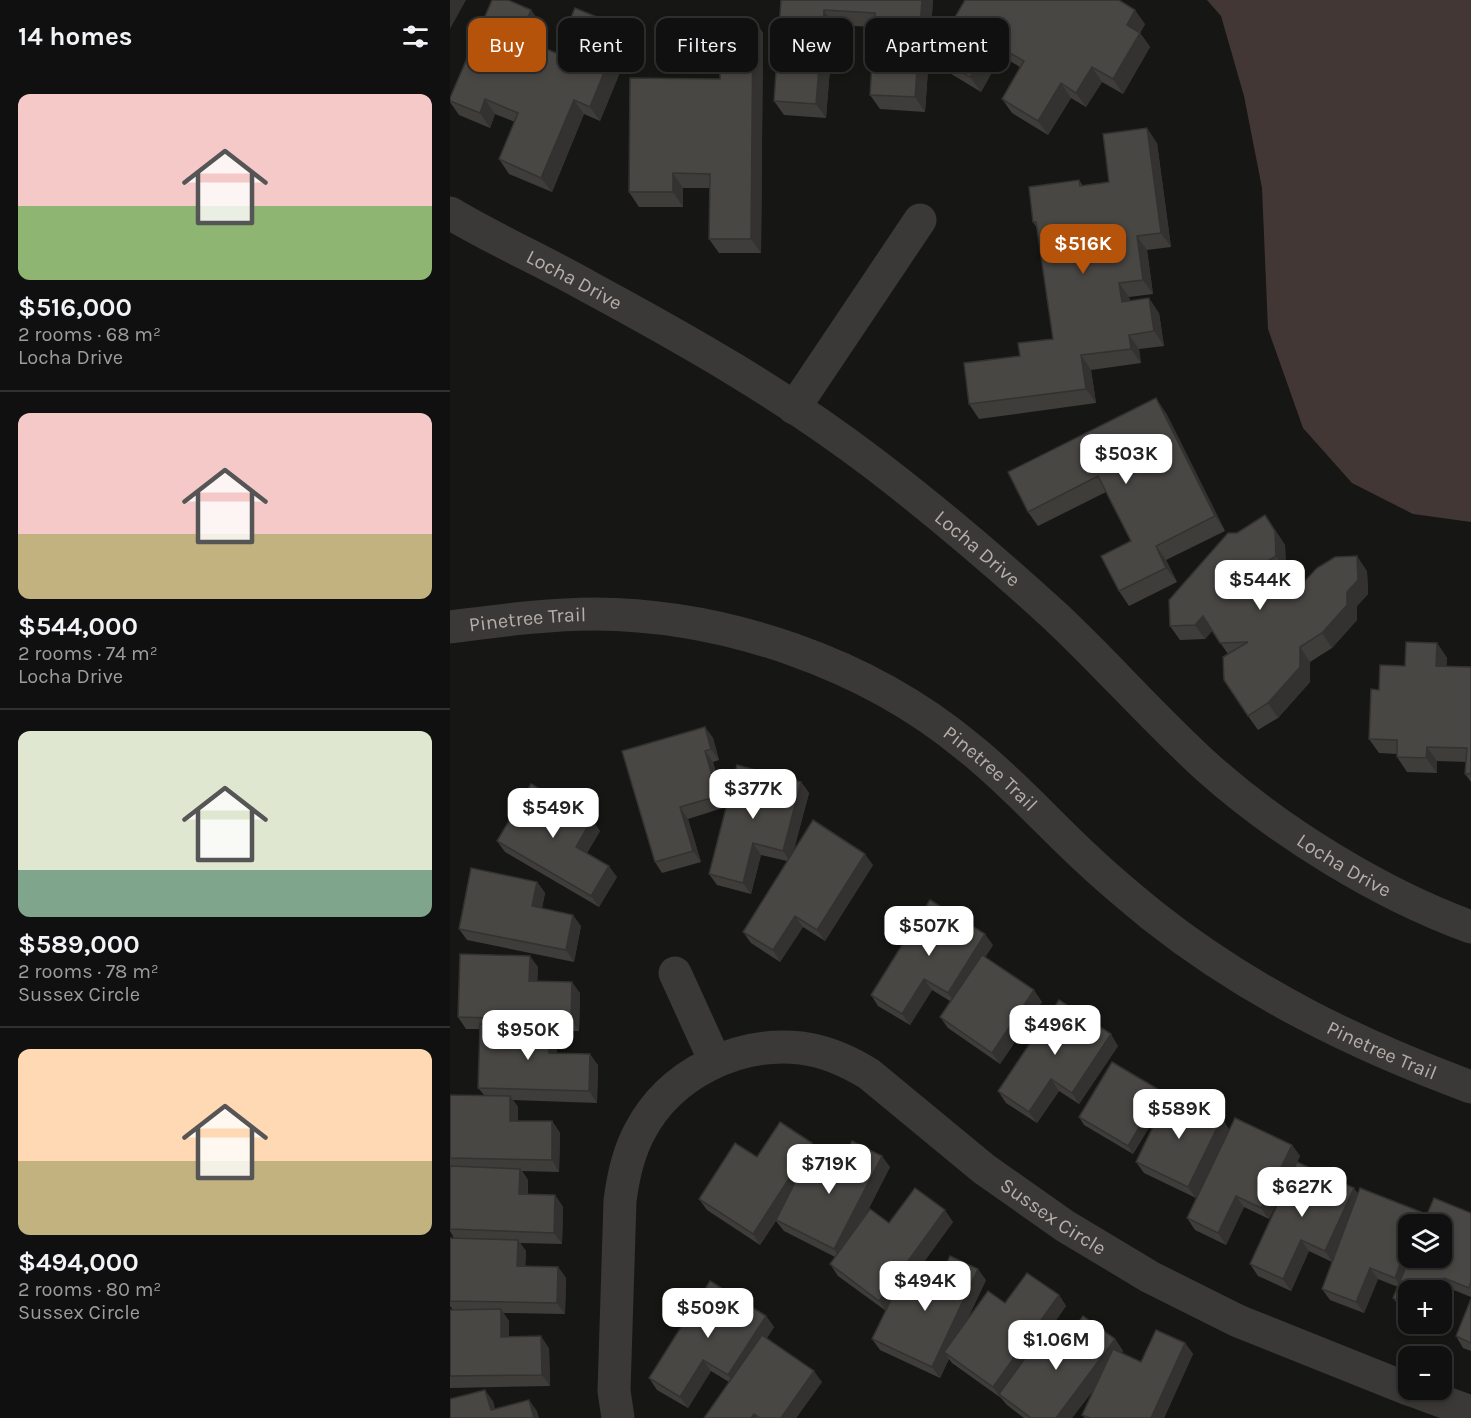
<!DOCTYPE html>
<html lang="en">
<head>
<meta charset="utf-8">
<style>
	:root { --surface:#101010; --page:#191919; --text:#f1f3f6; --muted:#9c9d9f; --line:#303030; --accent:#b45309 }
	body { margin:0; font-family:Karla,sans-serif; background:var(--page); color:var(--text); height:100vh; display:flex; flex-direction:column; font-size:22px; white-space:nowrap }
	* { box-sizing:border-box; margin:0 }
	p { font-size:20px; color:var(--muted) }
	.icon { flex:none; width:33px; height:33px; fill:none; stroke:currentColor; stroke-width:2; stroke-linecap:round; stroke-linejoin:round }
	.map { position:relative; flex:1; overflow:hidden }
	.panel { display:flex; flex-direction:column; background:var(--surface); width:450px }
	.panel>* { flex:none }
	.banner { position:absolute; left:18px; top:18px; width:570px; height:54px; display:flex; gap:12px }
	.controls { position:absolute; left:948px; top:1214px; display:grid; gap:12px }
	.controls a { display:grid; place-items:center; width:54px; height:54px; border-radius:12px; background:var(--surface); box-shadow:0 3px 9px #0003,0 0 0 2px var(--line); font-size:30px }
	.price { position:absolute; translate:-50% -51px; padding:0 14px; border-radius:12px; background:#fff; color:#222; font-size:20px; line-height:39px; filter:drop-shadow(0 2px 3px #0008) }
	.price::after { content:''; position:absolute; left:50%; top:36px; width:18px; height:14px; margin-left:-9px; background:inherit; clip-path:polygon(0 0,100% 0,50% 100%) }
	.price.current { background:var(--accent); color:#fff }
	ul { padding:0; list-style:none }
	li { display:grid; align-content:center; gap:12px; height:318px; padding:0 18px }
	li+li { border-top:2px solid var(--line) }
	li span { display:grid; place-items:center; height:186px; border-radius:12px; color:#555 }
	li>.icon { margin-inline-start:auto }
	span .icon { width:108px; height:108px; fill:#fffc; stroke-width:1 }
	li b { font-size:26px }
	h2 { display:flex; justify-content:space-between; align-items:center; height:72px; padding:0 18px; font-size:26px }
	.tag { padding:0 21px; border-radius:12px; background:var(--surface); box-shadow:0 3px 9px #0003,0 0 0 2px var(--line); font-size:21px; line-height:54px }
	.tag.current { background:var(--accent); color:#fff }
	main { display:flex; flex:1; min-height:0 }
	.map>svg:first-child { display:block }
	.water { fill:#423734 }
	.lines { fill:none; stroke-linecap:round; stroke-linejoin:round }
	.street { stroke:#3b3937; stroke-width:33 }
	.wall { fill:#3f3d3a }
	.shaded-wall { fill:#333230 }
	.building { fill:#494744; stroke:#333230; stroke-width:1.5 }
	.labels { text-anchor:middle; dominant-baseline:central; stroke-width:6; stroke-linejoin:round; paint-order:stroke }
	.street-label { font-size:20px; fill:#b5aea9; stroke:#111110 }
</style>
</head>
<body>
<main>
<section class="panel">
<h2>14 homes<svg class="icon" aria-label="filters" viewBox="0 0 24 24"><path d="M4 7h16M4 17h16"/><circle cx="9" cy="7" r="2"/><circle cx="15" cy="17" r="2"/></svg></h2>
<ul>
<li><span style="background:linear-gradient(#f6c9c9 60%,#8fb573 0)"><svg class="icon" aria-label="home" viewBox="0 0 24 24"><path d="M3 11l9-7 9 7M6 9v11h12V9"/></svg></span><div><b>$516,000</b><p>2 rooms · 68 m²</p><p>Locha Drive</p></div></li>
<li><span style="background:linear-gradient(#f6c9c9 65%,#c2b280 0)"><svg class="icon" aria-label="home" viewBox="0 0 24 24"><path d="M3 11l9-7 9 7M6 9v11h12V9"/></svg></span><div><b>$544,000</b><p>2 rooms · 74 m²</p><p>Locha Drive</p></div></li>
<li><span style="background:linear-gradient(#dfe7d0 75%,#7fa58c 0)"><svg class="icon" aria-label="home" viewBox="0 0 24 24"><path d="M3 11l9-7 9 7M6 9v11h12V9"/></svg></span><div><b>$589,000</b><p>2 rooms · 78 m²</p><p>Sussex Circle</p></div></li>
<li><span style="background:linear-gradient(#ffd9b3 60%,#c2b280 0)"><svg class="icon" aria-label="home" viewBox="0 0 24 24"><path d="M3 11l9-7 9 7M6 9v11h12V9"/></svg></span><div><b>$494,000</b><p>2 rooms · 80 m²</p><p>Sussex Circle</p></div></li>
</ul>
</section>
<div class="map">
<svg width="1021" height="1418" viewBox="0 0 1021 1418">
	<rect width="100%" height="100%" fill="#161615"/>
	<polygon class="water" points="757,0 1021,0 1021,522 963,514 902,483 853,428 818,329 812,188 794,96 771,16"/>
	<g class="lines">
		<g class="street">
			<path id="s1" d="M 0,213 C 45,240 93,261 139,287 C 237,340 334,395 423,463 C 486,511 547,563 606,617 C 658,666 705,720 758,768 C 830,832 930,894 1021,927"/>
			<polyline points="344,408 470,220"/>
			<path id="s2" d="M 0,627 C 48,621 97,614 145,614 C 276,615 417,663 518,747 C 561,781 597,822 637,859 C 658,879 681,898 703,916 C 799,992 907,1045 1021,1087"/>
			<polyline points="225,973 265,1061"/>
			<polyline points="959,1389 1021,1412"/>
			<path id="s3" d="M 168,1418 L 164,1391 L 170,1201 C 173,1177 178,1153 190,1131 C 220,1074 287,1041 351,1048 C 375,1051 398,1061 419,1074 L 534,1169 L 615,1226 L 700,1277 L 788,1321 L 958,1389"/>
		</g>
	</g>
	<g class="wall">
		<polygon points="331,0 483,0 475,112 430,109 420,95 424,27 384,25 384,29 393,42 391,69 380,68 376,118 334,115 324,101"/>
		<polygon points="515,0 695,24 690,33 700,47 673,94 652,82 636,107 621,98 598,135 562,113 552,99 570,67 551,56 531,92 493,69 483,55"/>
		<polygon points="81,10 91,24 82,44 106,53 174,39 167,55 173,65 150,121 134,114 102,192 59,174 49,159 65,122 45,114 40,128 9,115 0,102 0,98"/>
		<polygon points="303,19 313,33 311,253 269,253 259,239 259,188 233,188 233,207 189,207 179,192 270,79"/>
		<polygon points="707,143 721,247 697,250 703,294 679,297 680,301 709,313 714,346 689,349 691,363 641,370 646,403 529,419 519,404 603,339 587,228 583,222 629,180 633,186 659,182"/>
		<polygon points="716,413 775,531 716,560 727,582 679,606 669,591 681,541 656,492 588,526 578,512"/>
		<polygon points="815,515 835,545 836,570 818,581 834,596 917,571 918,594 907,606 907,620 882,648 860,662 860,682 828,718 808,730 798,716 778,654 762,631 755,639 730,640 720,626 787,533"/>
		<polygon points="987,643 997,658 996,666 1021,667 1021,782 1015,774 1016,762 987,761 987,773 957,772 947,757 947,754 929,753 919,739 929,690 955,666"/>
		<polygon points="255,727 263,738 269,760 263,762 276,807 238,819 251,862 212,873 205,862"/>
		<polygon points="351,782 359,793 343,852 423,865 375,941 353,927 330,962 301,943 293,932 337,861 311,855 301,894 267,885 259,874"/>
		<polygon points="150,831 137,853 167,877 149,907 55,852 47,841"/>
		<polygon points="87,882 95,893 92,908 131,926 124,962 17,940 9,929"/>
		<polygon points="543,945 535,957 592,1002 550,1064 498,1028 490,1017 500,1001 482,990 460,1025 428,1006 421,995"/>
		<polygon points="88,967 87,981 130,993 129,1031 102,1031 107,1038 107,1053 148,1065 147,1103 63,1100 68,1107 68,1121 102,1121 110,1133 109,1172 72,1171 78,1180 78,1195 105,1195 113,1207 112,1244 70,1243 76,1251 75,1266 108,1267 116,1278 115,1314 53,1313 59,1321 59,1337 99,1348 100,1386 0,1388 0,1310 3,1310 0,1306 0,1301 4,1238 0,1231 0,1095 34,1095 28,1088 30,1029 16,1029 8,1017"/>
		<polygon points="668,1046 629,1104 609,1091 587,1123 556,1103 548,1091"/>
		<polygon points="716,1099 772,1118 779,1130 746,1198 694,1173 686,1162 715,1101 683,1154 634,1125 629,1117"/>
		<polygon points="362,1143 369,1154 366,1159 388,1170 440,1167 414,1218 439,1223 503,1222 463,1277 486,1287 536,1280 517,1320 555,1303 609,1295 616,1306 592,1340 607,1351 665,1339 673,1351 671,1353 691,1362 735,1343 743,1354 714,1418 635,1418 632,1415 645,1388 622,1418 574,1418 557,1405 551,1398 502,1363 499,1359 490,1378 430,1350 422,1339 436,1311 388,1276 380,1264 385,1257 334,1231 326,1221 310,1245 257,1210 249,1199 307,1157"/>
		<polygon points="842,1145 850,1156 819,1219 794,1207 776,1245 745,1230 737,1218"/>
		<polygon points="908,1193 971,1212 976,1218 1021,1213 1021,1297 1001,1289 992,1313 992,1290 958,1290 958,1312 951,1309 943,1298 948,1287 928,1279 914,1313 880,1300 872,1289 882,1262 859,1251 841,1291 808,1276 800,1264"/>
		<polygon points="1021,1299 1021,1351 1013,1348 1006,1336"/>
		<polygon points="316,1316 324,1327 317,1338 372,1382 346,1418 254,1418 279,1382 261,1371 238,1408 207,1390 199,1378"/>
	</g>
	<g class="shaded-wall">
		<polygon points="0,0 16,0 0,29"/>
		<polygon points="472,0 483,0 475,112 465,97"/>
		<polygon points="81,10 91,24 79,52 69,38"/>
		<polygon points="374,10 384,25 384,29 393,42 391,69 381,55 373,27"/>
		<polygon points="685,10 695,24 690,33 700,47 673,94 663,79 677,25"/>
		<polygon points="303,19 313,33 311,253 301,239"/>
		<polygon points="164,24 174,39 167,55 173,65 150,121 140,107 155,47"/>
		<polygon points="541,42 551,56 531,92 520,77"/>
		<polygon points="370,54 380,68 376,118 366,104"/>
		<polygon points="642,67 652,82 636,107 626,93"/>
		<polygon points="611,83 621,98 598,135 588,121"/>
		<polygon points="35,99 45,114 40,128 30,113"/>
		<polygon points="124,100 134,114 102,192 91,178"/>
		<polygon points="697,128 707,143 721,247 711,233"/>
		<polygon points="223,173 233,188 233,207 223,192"/>
		<polygon points="687,236 697,250 703,294 693,280"/>
		<polygon points="669,283 679,297 682,316 672,302"/>
		<polygon points="699,298 709,313 714,346 704,331"/>
		<polygon points="679,335 689,349 691,363 681,349"/>
		<polygon points="631,355 641,370 646,403 636,389"/>
		<polygon points="706,398 716,413 775,531 765,516"/>
		<polygon points="815,515 835,545 836,570 826,556"/>
		<polygon points="706,546 716,560 727,582 716,568"/>
		<polygon points="907,556 917,571 918,594 907,606 907,620 882,648 872,633 897,592"/>
		<polygon points="753,616 763,630 755,639 745,625"/>
		<polygon points="987,643 997,658 996,680 986,666"/>
		<polygon points="850,647 860,662 860,682 828,718 818,703"/>
		<polygon points="255,727 263,738 269,760 261,749"/>
		<polygon points="977,747 987,761 987,773 976,758"/>
		<polygon points="255,751 263,762 276,807 268,796"/>
		<polygon points="351,782 359,793 341,862 333,851"/>
		<polygon points="230,807 238,819 251,862 243,851"/>
		<polygon points="142,819 150,831 134,858 126,847"/>
		<polygon points="303,843 311,855 301,894 293,883"/>
		<polygon points="415,854 423,865 375,941 367,930"/>
		<polygon points="159,866 167,877 149,907 141,896"/>
		<polygon points="87,882 95,893 90,918 82,906"/>
		<polygon points="123,915 131,926 124,962 116,950"/>
		<polygon points="345,916 353,927 330,962 323,950"/>
		<polygon points="535,934 543,945 506,1005 498,993"/>
		<polygon points="80,956 88,967 87,992 79,981"/>
		<polygon points="474,979 482,990 460,1025 452,1014"/>
		<polygon points="122,982 130,993 129,1031 121,1020"/>
		<polygon points="584,990 592,1002 550,1064 542,1053"/>
		<polygon points="99,1027 107,1038 107,1064 99,1053"/>
		<polygon points="661,1034 668,1046 629,1104 622,1093"/>
		<polygon points="140,1054 148,1065 147,1103 139,1091"/>
		<polygon points="601,1079 609,1091 587,1123 579,1112"/>
		<polygon points="711,1091 716,1099 683,1154 678,1146"/>
		<polygon points="60,1096 68,1107 68,1132 60,1121"/>
		<polygon points="772,1118 779,1130 746,1198 738,1187"/>
		<polygon points="102,1121 110,1133 109,1172 102,1160"/>
		<polygon points="362,1143 369,1154 310,1245 303,1234"/>
		<polygon points="842,1145 850,1156 819,1219 811,1208"/>
		<polygon points="432,1156 440,1167 392,1261 384,1249"/>
		<polygon points="70,1169 78,1180 77,1206 69,1194"/>
		<polygon points="904,1188 912,1199 883,1263 875,1251"/>
		<polygon points="105,1195 113,1207 112,1244 104,1233"/>
		<polygon points="786,1196 794,1207 776,1245 768,1233"/>
		<polygon points="495,1210 503,1222 437,1312 429,1301"/>
		<polygon points="971,1212 979,1223 978,1224 966,1224"/>
		<polygon points="68,1240 76,1251 75,1277 67,1266"/>
		<polygon points="851,1240 859,1251 841,1291 833,1279"/>
		<polygon points="958,1243 958,1257 965,1257 953,1289 945,1278"/>
		<polygon points="108,1267 116,1278 115,1314 107,1303"/>
		<polygon points="920,1268 928,1279 914,1313 906,1302"/>
		<polygon points="528,1269 536,1280 500,1356 494,1352 499,1359 490,1378 482,1367"/>
		<polygon points="994,1278 1001,1289 992,1313 992,1290 988,1290"/>
		<polygon points="609,1295 616,1306 552,1396 549,1394 551,1398 543,1387"/>
		<polygon points="51,1309 59,1321 59,1348 51,1337"/>
		<polygon points="316,1316 324,1327 286,1386 278,1375"/>
		<polygon points="91,1336 99,1348 100,1386 92,1375"/>
		<polygon points="665,1339 673,1351 622,1418 606,1418"/>
		<polygon points="735,1343 743,1354 714,1418 701,1418"/>
		<polygon points="253,1360 261,1371 238,1408 230,1397"/>
		<polygon points="364,1371 372,1382 346,1418 331,1418"/>
		<polygon points="35,1390 43,1401 48,1418 41,1410"/>
		<polygon points="79,1400 87,1411 89,1418 84,1418"/>
		<polygon points="304,1414 307,1418 301,1418"/>
	</g>
	<g class="building">
		<polygon points="42,0 58,0 81,10 69,38 106,53 125,8 164,24 155,47 163,50 140,107 124,100 91,178 49,159 68,113 35,99 30,113 0,101 0,98"/>
		<polygon points="331,0 472,0 465,97 420,95 425,13 374,10 373,27 383,28 381,55 370,54 366,104 324,101"/>
		<polygon points="515,0 669,0 685,10 677,25 690,33 663,79 642,67 626,93 611,83 588,121 552,99 574,61 541,42 520,77 483,55"/>
		<polygon points="271,18 303,19 301,239 259,239 260,174 223,173 223,192 179,192 180,78 270,79"/>
		<polygon points="697,128 711,233 687,236 693,280 669,283 672,302 699,298 704,331 679,335 681,349 631,355 636,389 519,404 514,363 570,356 568,343 603,339 586,222 583,222 579,187 629,180 630,186 659,182 653,134"/>
		<polygon points="706,398 765,516 706,546 716,568 669,591 651,556 681,541 648,476 578,512 558,472"/>
		<polygon points="815,515 825,531 826,556 804,569 834,596 851,585 867,568 885,557 907,556 908,580 897,592 897,605 872,633 850,647 850,667 818,703 798,716 774,680 773,657 798,642 770,643 753,616 745,625 720,626 719,600 778,533 787,533"/>
		<polygon points="956,642 987,643 986,666 1021,667 1021,774 1015,774 1017,748 977,747 976,758 947,757 947,740 919,739 921,689 929,690 930,665 955,666"/>
		<polygon points="255,727 261,749 255,751 268,796 230,807 243,851 205,862 172,751"/>
		<polygon points="287,765 351,782 333,851 303,843 293,883 259,874"/>
		<polygon points="81,784 142,819 126,847 159,866 141,896 47,841"/>
		<polygon points="363,820 415,854 367,930 345,916 323,950 293,932"/>
		<polygon points="21,868 87,882 82,906 123,915 116,950 9,929"/>
		<polygon points="480,900 535,934 498,993 474,979 452,1014 421,995"/>
		<polygon points="10,954 80,956 79,981 122,982 121,1020 8,1017"/>
		<polygon points="532,955 584,990 542,1053 490,1017"/>
		<polygon points="609,1000 661,1034 622,1093 601,1079 579,1112 548,1091"/>
		<polygon points="30,1024 99,1027 99,1053 140,1054 139,1091 28,1088"/>
		<polygon points="662,1062 711,1091 678,1146 629,1117"/>
		<polygon points="719,1093 772,1118 738,1187 686,1162"/>
		<polygon points="0,1095 60,1096 60,1121 102,1121 102,1160 0,1158"/>
		<polygon points="785,1118 842,1145 811,1208 786,1196 768,1233 737,1218"/>
		<polygon points="330,1122 362,1143 303,1234 249,1199 285,1143 307,1157"/>
		<polygon points="402,1141 432,1156 384,1249 326,1220 359,1155 388,1170"/>
		<polygon points="847,1162 904,1188 875,1251 851,1240 833,1279 800,1264"/>
		<polygon points="0,1166 70,1169 69,1194 105,1195 104,1233 0,1229"/>
		<polygon points="465,1188 495,1210 429,1301 380,1264 420,1209 439,1223"/>
		<polygon points="910,1188 971,1212 966,1224 958,1224 958,1243 945,1278 920,1268 906,1302 872,1289"/>
		<polygon points="984,1198 1021,1213 1021,1282 1019,1288 994,1278 988,1290 958,1290 958,1304 943,1298 960,1257 992,1257 992,1224 973,1224"/>
		<polygon points="0,1238 68,1240 67,1266 108,1267 107,1303 0,1301"/>
		<polygon points="500,1256 528,1269 482,1367 422,1339 454,1273 486,1287"/>
		<polygon points="577,1273 609,1295 543,1387 494,1352 538,1291 555,1303"/>
		<polygon points="260,1281 316,1316 278,1375 253,1360 230,1397 199,1378"/>
		<polygon points="1021,1299 1021,1343 1006,1336"/>
		<polygon points="51,1309 51,1337 91,1336 92,1375 0,1376 0,1310"/>
		<polygon points="633,1316 665,1339 606,1418 581,1418 549,1394 590,1338 607,1351"/>
		<polygon points="706,1330 735,1343 701,1418 640,1418 632,1415 663,1349 691,1362"/>
		<polygon points="312,1335 364,1371 331,1418 310,1418 304,1414 301,1418 254,1418"/>
		<polygon points="35,1390 41,1410 79,1400 84,1418 0,1418 0,1399"/>
	</g>
	<g class="labels">
		<g class="street-label">
			<text stroke="none"><textPath href="#s1" startOffset="141">Locha Drive</textPath></text>
			<text stroke="none"><textPath href="#s1" startOffset="627">Locha Drive</textPath></text>
			<text stroke="none"><textPath href="#s2" startOffset="78">Pinetree Trail</textPath></text>
			<text stroke="none"><textPath href="#s2" startOffset="580">Pinetree Trail</textPath></text>
			<text stroke="none"><textPath href="#s1" startOffset="1113">Locha Drive</textPath></text>
			<text stroke="none"><textPath href="#s2" startOffset="1066">Pinetree Trail</textPath></text>
			<text stroke="none"><textPath href="#s3" startOffset="789">Sussex Circle</textPath></text>
		</g>
	</g>
</svg>
<div class="controls">
<a><svg class="icon" aria-label="layers" viewBox="0 0 24 24"><path d="M12 4l9 5-9 5-9-5zM3 14l9 5 9-5"/></svg></a>
<a>+</a>
<a>−</a>
</div>
<b class="price current" style="left:633px;top:275px">$516K</b>
<b class="price" style="left:676px;top:485px">$503K</b>
<b class="price" style="left:810px;top:611px">$544K</b>
<b class="price" style="left:303px;top:820px">$377K</b>
<b class="price" style="left:103px;top:839px">$549K</b>
<b class="price" style="left:479px;top:957px">$507K</b>
<b class="price" style="left:605px;top:1056px">$496K</b>
<b class="price" style="left:78px;top:1061px">$950K</b>
<b class="price" style="left:729px;top:1140px">$589K</b>
<b class="price" style="left:379px;top:1195px">$719K</b>
<b class="price" style="left:852px;top:1218px">$627K</b>
<b class="price" style="left:475px;top:1312px">$494K</b>
<b class="price" style="left:258px;top:1339px">$509K</b>
<b class="price" style="left:606px;top:1371px">$1.06M</b>
<div class="banner">
<a class="tag current">Buy</a>
<a class="tag">Rent</a>
<a class="tag">Filters</a>
<a class="tag">New</a>
<a class="tag">Apartment</a>
</div>
</div>
</main>
</body>
</html>
